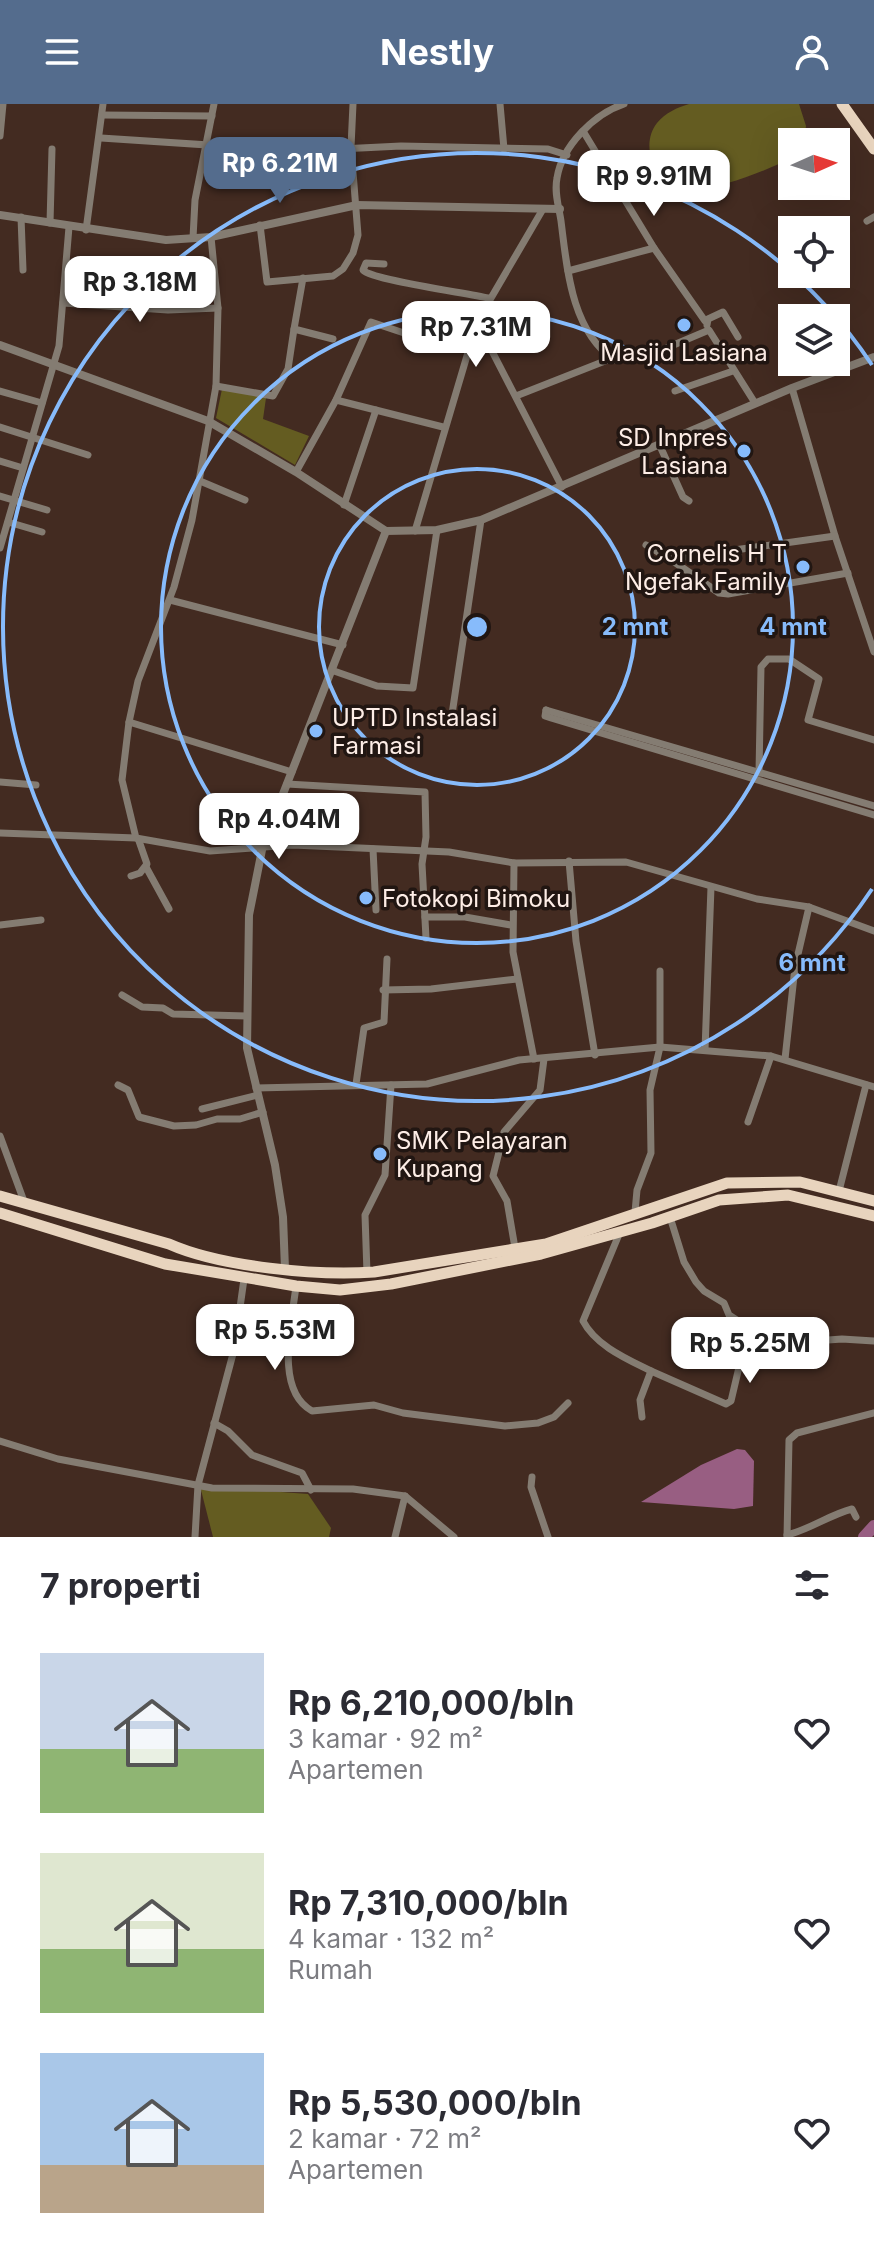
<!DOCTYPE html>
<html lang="id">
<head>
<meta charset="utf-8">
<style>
	:root { --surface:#fff; --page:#f2f2f3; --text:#2b2b33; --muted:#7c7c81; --accent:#546c8d }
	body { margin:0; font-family:Inter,sans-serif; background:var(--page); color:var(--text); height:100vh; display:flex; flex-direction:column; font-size:30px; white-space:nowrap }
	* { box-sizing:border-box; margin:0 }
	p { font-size:26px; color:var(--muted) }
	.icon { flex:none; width:44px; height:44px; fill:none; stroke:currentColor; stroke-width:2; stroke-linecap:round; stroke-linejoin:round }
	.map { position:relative; height:1433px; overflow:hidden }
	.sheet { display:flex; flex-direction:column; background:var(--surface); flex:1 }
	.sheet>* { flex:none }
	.needle { width:52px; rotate:87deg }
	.tools { position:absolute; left:778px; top:24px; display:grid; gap:16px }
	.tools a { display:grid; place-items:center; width:72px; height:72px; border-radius:0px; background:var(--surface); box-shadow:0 8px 32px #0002; font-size:40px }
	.price { position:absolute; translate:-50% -68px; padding:0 18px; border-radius:16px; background:#fff; color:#222; font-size:26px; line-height:52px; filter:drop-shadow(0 2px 4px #0008) }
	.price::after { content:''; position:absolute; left:50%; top:48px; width:24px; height:18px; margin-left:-12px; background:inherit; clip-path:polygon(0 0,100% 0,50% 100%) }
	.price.active { background:var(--accent); color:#fff }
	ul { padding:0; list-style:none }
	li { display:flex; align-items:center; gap:24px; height:200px; padding:0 40px }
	li span { display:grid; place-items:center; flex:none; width:224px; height:160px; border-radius:0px; color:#555 }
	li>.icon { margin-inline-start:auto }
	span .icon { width:96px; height:96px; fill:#fffc; stroke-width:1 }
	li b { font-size:34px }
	h2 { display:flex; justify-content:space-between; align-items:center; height:96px; padding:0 40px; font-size:34px }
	header { display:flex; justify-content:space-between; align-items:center; height:104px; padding:0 40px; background:var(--accent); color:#fff; font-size:36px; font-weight:700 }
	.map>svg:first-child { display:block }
	.green { fill:#645c21 }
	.water { fill:#985e82 }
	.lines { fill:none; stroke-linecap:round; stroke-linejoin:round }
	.river { stroke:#985e82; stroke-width:12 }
	.minor { stroke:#847c72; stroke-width:7 }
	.tertiary { stroke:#847c72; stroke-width:8 }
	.trunk { stroke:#e8d4be; stroke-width:11 }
	.ring { fill:none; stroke:#87bbfb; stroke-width:4 }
	.poi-dot { fill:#87bbfb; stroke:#211612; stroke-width:3 }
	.labels { text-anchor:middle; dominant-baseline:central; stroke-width:7; stroke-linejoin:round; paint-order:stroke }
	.poi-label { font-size:24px; fill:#fdede6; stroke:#211612; text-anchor:start }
	.centre { fill:#87bbfb; stroke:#211612; stroke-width:4 }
	.ring-label { font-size:24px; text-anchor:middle; font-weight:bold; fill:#87bbfb; stroke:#211612; stroke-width:7; stroke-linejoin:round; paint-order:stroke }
</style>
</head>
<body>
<header><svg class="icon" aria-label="menu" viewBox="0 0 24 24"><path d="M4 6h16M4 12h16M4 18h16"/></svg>Nestly<svg class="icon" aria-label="person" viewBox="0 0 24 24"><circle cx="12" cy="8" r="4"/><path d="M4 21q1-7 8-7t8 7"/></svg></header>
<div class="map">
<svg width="874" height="1433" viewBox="0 0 874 1433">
	<rect width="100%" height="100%" fill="#432b21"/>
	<g class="green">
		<path d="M 689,0 L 799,0 L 806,22 L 804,35 L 792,38 L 789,55 C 763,68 716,87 687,85 C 657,84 638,43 657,19 C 666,8 677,4 689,0 Z"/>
		<polygon points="222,285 266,294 263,315 309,332 295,361 216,314"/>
		<polygon points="200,1382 308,1390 331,1424 329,1433 213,1433"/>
	</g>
	<polygon class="water" points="737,1345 745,1346 754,1357 753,1402 734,1405 641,1398 701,1361"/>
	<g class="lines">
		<polyline class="river" points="864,1433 874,1422"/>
		<g class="minor">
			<polyline points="500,0 504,45"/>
			<path d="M 624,0 C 594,10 562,42 557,74 C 554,89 559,103 561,117 C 567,164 571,226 614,256 L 657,248 L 709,226 L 755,299"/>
			<polyline points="102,11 212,12"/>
			<polyline points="583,27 654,144 705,217"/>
			<polyline points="0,32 3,0"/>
			<polyline points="101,34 300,47 401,42 548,45 567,51"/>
			<polyline points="21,113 23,166"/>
			<polyline points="867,117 874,113"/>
			<polyline points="50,119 52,45"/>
			<polyline points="260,121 267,178 333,172 343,165 353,149 358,131 351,43 353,0"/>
			<polyline points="86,126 103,0"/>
			<polyline points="211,133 218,204 216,282 192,416 174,483 138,577 129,618 122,676 136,734 210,747 293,741 449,748 514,759 626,758 757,795 809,803 874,827"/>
			<polyline points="193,134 195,96 214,0"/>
			<path d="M 384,160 L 366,159 L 363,166 C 371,176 467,189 488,194"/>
			<polyline points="568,167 654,144"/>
			<polyline points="63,199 168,206 218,204"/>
			<polyline points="477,218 562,383"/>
			<polyline points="707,221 708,215 723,208 738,233"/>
			<polyline points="294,225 303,174"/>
			<polyline points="216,282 273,292 288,265 294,225 333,235"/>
			<polyline points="792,284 835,432 874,548"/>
			<polyline points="0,287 42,299"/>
			<polyline points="675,287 733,267"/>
			<polyline points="516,292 610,255"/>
			<polyline points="336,296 443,323"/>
			<polyline points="0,323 88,351"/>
			<polyline points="660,342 683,393 689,397"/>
			<polyline points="0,357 23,364"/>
			<polyline points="296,368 336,296 371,218 428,237 468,242"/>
			<polyline points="200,377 245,396"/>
			<polyline points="0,392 47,406"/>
			<polyline points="344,401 376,306"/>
			<polyline points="8,418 42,428"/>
			<polyline points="415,427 477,218 543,105"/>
			<polyline points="835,432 670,455 719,489 728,490 848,469"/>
			<polyline points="646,441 670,455"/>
			<polyline points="0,444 59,242 69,123"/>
			<polyline points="170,496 343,541"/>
			<polyline points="334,567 377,582 413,584 437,426"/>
			<polyline points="546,606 545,612 551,614 874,711"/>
			<polyline points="546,606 874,702"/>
			<polyline points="451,617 481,416"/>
			<polyline points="129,618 292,668"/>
			<polyline points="759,669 761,563 768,555 789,555 819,575 808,616 874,636"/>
			<polyline points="0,678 36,681"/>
			<polyline points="287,680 425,688 426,733 422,760 426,834"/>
			<polyline points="0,729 136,734"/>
			<polyline points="373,745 376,806"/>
			<polyline points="569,757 576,837 595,951"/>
			<polyline points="514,759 513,848 534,955"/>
			<polyline points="146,763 169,805"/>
			<polyline points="131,772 140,769 147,760 139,737"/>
			<polyline points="425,813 465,813 511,821"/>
			<polyline points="0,821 41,816"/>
			<polyline points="383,886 431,885 517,875"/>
			<polyline points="122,891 142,903 163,904 173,910 247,912"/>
			<polyline points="705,946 711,783"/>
			<polyline points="785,955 795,863 809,803"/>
			<polyline points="356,980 364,924 384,918 387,855"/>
			<polyline points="118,981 128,986 139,1013 174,1022 196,1021 217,1015 240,1015 263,1008"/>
			<polyline points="256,984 427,980 519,956 660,943 771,952 874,983"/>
			<polyline points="202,1005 258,991"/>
			<polyline points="748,1018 771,952"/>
			<polyline points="0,1032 25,1100"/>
			<polyline points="839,1087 866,981"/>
			<polyline points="635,1108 637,1086 651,1049 650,986 660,943 660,867"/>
			<polyline points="670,1113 684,1158 696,1178 704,1187 724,1199 729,1211 749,1224 749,1240"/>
			<path d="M 620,1128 L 583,1217 C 596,1242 627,1255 651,1267 L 640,1296 L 642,1313"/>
			<polyline points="515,1144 507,1097 493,1072 504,1028 540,986 544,955"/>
			<polyline points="367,1169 365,1111 385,1071 391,981"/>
			<path d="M 296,1182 C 292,1218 274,1286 312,1307 L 374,1301 L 403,1309 L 505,1322 L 538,1319 L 554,1313 L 568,1299"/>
			<polyline points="651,1267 726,1300 731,1297 744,1242 842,1235 874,1237"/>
			<polyline points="214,1319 228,1327 252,1351 302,1369 311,1386"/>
			<polyline points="0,1337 58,1355 212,1384 353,1385 405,1392 454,1433"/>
			<polyline points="532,1373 531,1383 548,1433"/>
			<path d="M 787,1431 C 811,1425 829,1411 852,1405 L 856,1413"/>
			<polyline points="195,1433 198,1381 234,1246 244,1175"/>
			<polyline points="395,1433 405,1392"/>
			<polyline points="787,1433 789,1336 797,1329 874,1309"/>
		</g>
		<g class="tertiary">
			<polyline points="0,111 166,136 211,133 357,101 560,105"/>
			<polyline points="0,241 208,317 296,368 386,427 437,426 481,416 792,284 874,253"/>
			<polyline points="285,1165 283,1113 275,1061 247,944 249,811 263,741 386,427"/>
		</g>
		<g class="trunk">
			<polyline points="842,0 874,45"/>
			<path d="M 0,1092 L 169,1140 C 221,1163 317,1172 374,1168 L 546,1140 L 727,1079 L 800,1078 L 874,1097"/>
			<polyline points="0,1109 165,1160 296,1182 340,1186 391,1180 541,1150 652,1119 719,1096 788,1091 874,1112"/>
		</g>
	</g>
	<g class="ring">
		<circle cx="477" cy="523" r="158"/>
		<circle cx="477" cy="523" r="316"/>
		<path d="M872 785A474 474 0 1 1 872 261"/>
	</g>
	<g class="poi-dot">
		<circle cx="684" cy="221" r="8"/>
		<circle cx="744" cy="347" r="8"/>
		<circle cx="803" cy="463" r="8"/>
		<circle cx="316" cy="627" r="8"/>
		<circle cx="366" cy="794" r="8"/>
		<circle cx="380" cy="1050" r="8"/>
	</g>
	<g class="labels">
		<g class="poi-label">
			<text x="684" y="248" text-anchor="middle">Masjid Lasiana</text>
			<text x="728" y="333" text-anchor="end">SD Inpres<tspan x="728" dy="28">Lasiana</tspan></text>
			<text x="787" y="449" text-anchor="end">Cornelis H T<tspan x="787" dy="28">Ngefak Family</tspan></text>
			<text x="332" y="613">UPTD Instalasi<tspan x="332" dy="28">Farmasi</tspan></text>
			<text x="382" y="794">Fotokopi Bimoku</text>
			<text x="396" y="1036">SMK Pelayaran<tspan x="396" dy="28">Kupang</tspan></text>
		</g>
	</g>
	<circle cx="477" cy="523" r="12" class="centre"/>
	<g class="ring-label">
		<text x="635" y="531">2 mnt</text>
		<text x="793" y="531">4 mnt</text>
		<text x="812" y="867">6 mnt</text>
	</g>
</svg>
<div class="tools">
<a><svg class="needle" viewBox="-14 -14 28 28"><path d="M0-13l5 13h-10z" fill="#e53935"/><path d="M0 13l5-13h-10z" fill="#7c7c81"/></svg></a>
<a><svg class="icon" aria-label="locate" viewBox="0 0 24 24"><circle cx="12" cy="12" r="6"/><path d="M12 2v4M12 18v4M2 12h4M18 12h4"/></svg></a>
<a><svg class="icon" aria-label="layers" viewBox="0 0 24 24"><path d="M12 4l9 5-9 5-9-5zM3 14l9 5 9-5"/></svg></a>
</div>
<b class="price active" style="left:280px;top:101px">Rp 6.21M</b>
<b class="price" style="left:654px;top:114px">Rp 9.91M</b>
<b class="price" style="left:140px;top:220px">Rp 3.18M</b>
<b class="price" style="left:476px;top:265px">Rp 7.31M</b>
<b class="price" style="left:279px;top:757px">Rp 4.04M</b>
<b class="price" style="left:275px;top:1268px">Rp 5.53M</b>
<b class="price" style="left:750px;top:1281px">Rp 5.25M</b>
</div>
<section class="sheet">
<h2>7 properti<svg class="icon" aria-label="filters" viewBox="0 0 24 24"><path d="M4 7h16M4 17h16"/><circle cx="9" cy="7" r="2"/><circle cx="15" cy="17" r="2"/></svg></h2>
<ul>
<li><span style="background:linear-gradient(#c9d6e8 60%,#8fb573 0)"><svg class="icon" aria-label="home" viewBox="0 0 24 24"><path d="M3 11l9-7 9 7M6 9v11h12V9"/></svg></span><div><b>Rp 6,210,000/bln</b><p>3 kamar · 92 m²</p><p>Apartemen</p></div><svg class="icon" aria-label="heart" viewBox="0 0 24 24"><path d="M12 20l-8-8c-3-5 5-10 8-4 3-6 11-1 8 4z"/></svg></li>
<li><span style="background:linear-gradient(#dfe7d0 60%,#8fb573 0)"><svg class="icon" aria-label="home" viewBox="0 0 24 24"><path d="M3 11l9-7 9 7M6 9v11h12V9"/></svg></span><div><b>Rp 7,310,000/bln</b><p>4 kamar · 132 m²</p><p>Rumah</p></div><svg class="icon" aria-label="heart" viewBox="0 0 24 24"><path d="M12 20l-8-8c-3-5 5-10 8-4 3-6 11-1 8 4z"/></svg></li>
<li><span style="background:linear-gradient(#a9c7e8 70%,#b9a48a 0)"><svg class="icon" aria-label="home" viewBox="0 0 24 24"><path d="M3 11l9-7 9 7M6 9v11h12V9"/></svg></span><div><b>Rp 5,530,000/bln</b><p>2 kamar · 72 m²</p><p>Apartemen</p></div><svg class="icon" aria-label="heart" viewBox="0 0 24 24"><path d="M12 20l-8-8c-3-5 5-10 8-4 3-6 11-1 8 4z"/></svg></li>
</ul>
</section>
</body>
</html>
